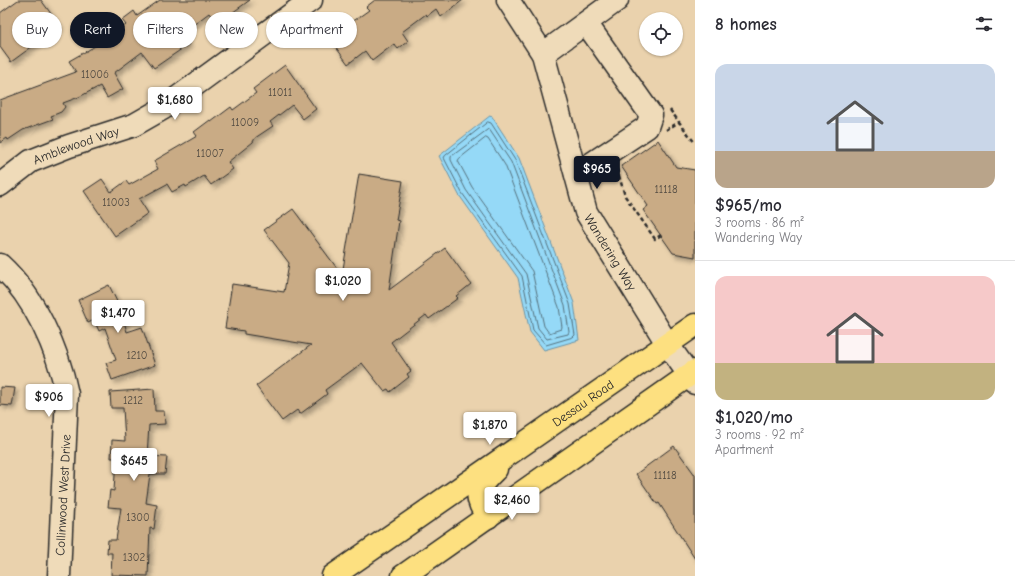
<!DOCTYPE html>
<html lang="en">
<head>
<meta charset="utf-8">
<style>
	:root { --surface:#fff; --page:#f7f7f7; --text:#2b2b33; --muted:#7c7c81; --line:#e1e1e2; --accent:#111827 }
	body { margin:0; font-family:"Comic Neue",sans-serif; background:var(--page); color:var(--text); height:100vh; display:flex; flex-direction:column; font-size:15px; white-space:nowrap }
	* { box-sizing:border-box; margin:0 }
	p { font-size:13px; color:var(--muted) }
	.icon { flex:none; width:22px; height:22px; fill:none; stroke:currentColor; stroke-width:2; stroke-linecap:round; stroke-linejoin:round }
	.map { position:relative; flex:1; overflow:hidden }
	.side { display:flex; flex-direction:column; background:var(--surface); width:320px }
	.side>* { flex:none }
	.top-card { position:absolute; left:12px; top:12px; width:380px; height:36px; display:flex; gap:8px }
	.tools { position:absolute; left:639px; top:12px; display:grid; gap:8px }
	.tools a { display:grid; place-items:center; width:44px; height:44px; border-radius:50%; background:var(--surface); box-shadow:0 1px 3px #0004; font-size:20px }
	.price { position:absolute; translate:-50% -34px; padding:0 9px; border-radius:4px; background:#fff; color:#222; font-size:13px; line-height:26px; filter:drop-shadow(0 1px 2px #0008) }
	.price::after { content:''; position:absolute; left:50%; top:24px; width:12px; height:9px; margin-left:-6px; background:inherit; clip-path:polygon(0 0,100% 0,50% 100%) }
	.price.current { background:var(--accent); color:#fff }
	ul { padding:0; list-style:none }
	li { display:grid; align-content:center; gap:8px; height:212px; padding:0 20px }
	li+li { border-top:1px solid var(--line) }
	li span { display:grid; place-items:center; height:124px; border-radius:12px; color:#555 }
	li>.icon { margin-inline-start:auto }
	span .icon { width:72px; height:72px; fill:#fffc; stroke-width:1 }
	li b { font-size:17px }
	h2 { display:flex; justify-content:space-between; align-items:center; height:48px; padding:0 20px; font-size:17px }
	.pill { padding:0 14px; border-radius:18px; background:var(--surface); box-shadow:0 1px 3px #0004; font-size:14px; line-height:36px }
	.pill.current { background:var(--accent); color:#fff }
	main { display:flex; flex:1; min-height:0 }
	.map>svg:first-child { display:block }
	.water { fill:#95d9f7; stroke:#6b93a5 }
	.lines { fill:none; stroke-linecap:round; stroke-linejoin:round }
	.shore { stroke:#55717d; stroke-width:1 }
	.building { fill:#c9ab85; stroke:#2b2b2b; filter:url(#shadow) }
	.minor-casing { stroke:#2b2b2b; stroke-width:25 }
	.major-casing { stroke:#2b2b2b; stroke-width:25 }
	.path { stroke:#2b2b2b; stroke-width:2.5; stroke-dasharray:4 3; stroke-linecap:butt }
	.minor { stroke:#efdbb9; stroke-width:22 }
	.major { stroke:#fde080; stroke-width:22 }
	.labels { text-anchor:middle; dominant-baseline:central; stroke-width:3; stroke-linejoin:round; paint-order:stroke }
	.number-label { font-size:11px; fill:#524b42 }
	.street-label { font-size:13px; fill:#2b2b2b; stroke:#efdbb9 }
</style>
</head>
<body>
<main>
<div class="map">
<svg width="695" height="576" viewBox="0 0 695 576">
	<defs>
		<filter id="shadow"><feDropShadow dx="3.5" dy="3.5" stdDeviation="2" flood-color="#0004"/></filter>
	</defs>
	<rect width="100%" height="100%" fill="#ead2ad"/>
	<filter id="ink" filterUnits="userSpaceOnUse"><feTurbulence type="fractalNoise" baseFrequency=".025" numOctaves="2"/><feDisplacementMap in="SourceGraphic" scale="8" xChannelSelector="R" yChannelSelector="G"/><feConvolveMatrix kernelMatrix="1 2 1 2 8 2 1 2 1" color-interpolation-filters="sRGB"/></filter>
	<g filter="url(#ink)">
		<polygon class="water" points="491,115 519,158 574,303 579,340 544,350 530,332 518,278 459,195 439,156"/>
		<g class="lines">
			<g class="shore">
				<polygon points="488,122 491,123 515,160 570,304 575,335 573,337 546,345 533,330 522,276 462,193 444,158 445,156"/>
				<polygon points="489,129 511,162 565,305 569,332 568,334 547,339 538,328 526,274 466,190 451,160 451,157"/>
				<polygon points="486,138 488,139 505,165 559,307 562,327 561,329 549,333 544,326 532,271 472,187 458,161 459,159"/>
			</g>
		</g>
		<g class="building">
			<polygon points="18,0 41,0 60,26 11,62 0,47 0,13"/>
			<polygon points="160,0 250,0 229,15 228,14 216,23 209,13 181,34 189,44 154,68 142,52 114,73 123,89 107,98 100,86 79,97 63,103 65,107 61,112 51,116 53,119 23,130 8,140 7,138 0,143 0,100 76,72 69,61 104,41 126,25 122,20 134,11 137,16"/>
			<polygon points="375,0 463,0 441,17 436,9 427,16 426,14 402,32 408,41 398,49 394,44 372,61 365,51 348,64 327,35 343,24 345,27 369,10 366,7"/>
			<polygon points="285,65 316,109 303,119 292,105 270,122 273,126 255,138 253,142 228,162 233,169 211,185 204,176 186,187 185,185 172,192 167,184 139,199 148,213 115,236 84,191 102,179 111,192 126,181 129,185 158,169 154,161 197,136 194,132 210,120 211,122 231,107 233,110 256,93 253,89"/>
			<polygon points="658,140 676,167 695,170 695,257 673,253 643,210 648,206 621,166"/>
			<polygon points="359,174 403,181 396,220 399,221 389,290 445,248 471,284 456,296 458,298 429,319 426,315 391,342 411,371 407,374 409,377 390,392 388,389 384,391 362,363 325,390 327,394 300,414 297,410 282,421 256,386 311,345 244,334 244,331 225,328 232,284 284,292 289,263 264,230 293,209 342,275"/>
			<polygon points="109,285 120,308 127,332 142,327 155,365 112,380 106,363 116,360 105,328 99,331 94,320 88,323 78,300"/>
			<polygon points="0,387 15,388 12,406 0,405"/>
			<polygon points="154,389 155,411 164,411 165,424 149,425 147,456 167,457 165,474 150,474 146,503 157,505 154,529 150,528 148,576 111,575 112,553 107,553 108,540 116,540 121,508 108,507 110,490 114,491 116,458 111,458 112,440 125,441 123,408 111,408 110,392"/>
			<polygon points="674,446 695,475 695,559 659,503 657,504 636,474"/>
		</g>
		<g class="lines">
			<g class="minor-casing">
				<g id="minor">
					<path id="s1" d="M 508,0 L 543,54 L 586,212 L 668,345 L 695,383"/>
					<polyline points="543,54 617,0"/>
					<polyline points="576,174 647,127 651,115 586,23"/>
					<path id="s2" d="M 0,185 L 31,161 L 69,146 L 134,125 L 162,109 L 311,0"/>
					<path d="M 0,265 C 34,296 58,349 67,394 L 59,576"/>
				</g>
			</g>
			<g class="major-casing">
				<g id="major">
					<path d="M 488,517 C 486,513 481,508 480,503 C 474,489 487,478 496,469"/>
					<path id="s3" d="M 333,576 L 695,325"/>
					<polyline points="403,576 695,371"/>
				</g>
			</g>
			<g class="path">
				<polyline points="670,110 695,143"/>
				<polyline points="666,130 679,122"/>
				<polyline points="617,169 625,196 655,239 661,235"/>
			</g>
			<use href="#minor" class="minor"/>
			<use href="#major" class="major"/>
		</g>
	</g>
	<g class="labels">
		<g class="number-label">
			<text x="95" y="74">11006</text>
			<text x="280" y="92">11011</text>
			<text x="245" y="122">11009</text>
			<text x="210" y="153">11007</text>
			<text x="666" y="189">11118</text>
			<text x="116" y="202">11003</text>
			<text x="137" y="355">1210</text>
			<text x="133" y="400">1212</text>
			<text x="665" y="475">11118</text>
			<text x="138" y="517">1300</text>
			<text x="134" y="557">1302</text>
		</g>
		<g class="street-label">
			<text stroke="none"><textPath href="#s2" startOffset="87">Amblewood Way</textPath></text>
			<text stroke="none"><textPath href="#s1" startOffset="275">Wandering Way</textPath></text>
			<text stroke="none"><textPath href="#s3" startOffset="304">Dessau Road</textPath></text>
			<text transform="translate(63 495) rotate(-87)">Collinwood West Drive</text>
		</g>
	</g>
</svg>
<div class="tools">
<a><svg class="icon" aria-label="locate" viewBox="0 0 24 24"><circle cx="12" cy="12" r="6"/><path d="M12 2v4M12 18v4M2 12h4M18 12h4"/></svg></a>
</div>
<b class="price" style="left:175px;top:121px">$1,680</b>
<b class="price current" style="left:597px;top:190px">$965</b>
<b class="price" style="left:343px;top:302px">$1,020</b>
<b class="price" style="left:118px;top:334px">$1,470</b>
<b class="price" style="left:49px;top:418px">$906</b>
<b class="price" style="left:490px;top:446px">$1,870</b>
<b class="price" style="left:134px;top:482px">$645</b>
<b class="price" style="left:512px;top:521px">$2,460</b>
<div class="top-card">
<a class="pill">Buy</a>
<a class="pill current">Rent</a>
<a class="pill">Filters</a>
<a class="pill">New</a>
<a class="pill">Apartment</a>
</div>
</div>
<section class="side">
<h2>8 homes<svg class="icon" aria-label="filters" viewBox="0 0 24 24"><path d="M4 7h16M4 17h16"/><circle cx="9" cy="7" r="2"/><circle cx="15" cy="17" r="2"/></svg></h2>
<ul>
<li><span style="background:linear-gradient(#c9d6e8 70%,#b9a48a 0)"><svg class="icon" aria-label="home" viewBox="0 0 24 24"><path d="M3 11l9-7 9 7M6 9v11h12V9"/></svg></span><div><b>$965/mo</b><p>3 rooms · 86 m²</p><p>Wandering Way</p></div></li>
<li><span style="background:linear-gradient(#f6c9c9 70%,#c2b280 0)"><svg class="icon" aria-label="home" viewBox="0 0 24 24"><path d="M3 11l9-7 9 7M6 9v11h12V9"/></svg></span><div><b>$1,020/mo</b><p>3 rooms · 92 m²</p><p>Apartment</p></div></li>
</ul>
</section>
</main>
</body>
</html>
